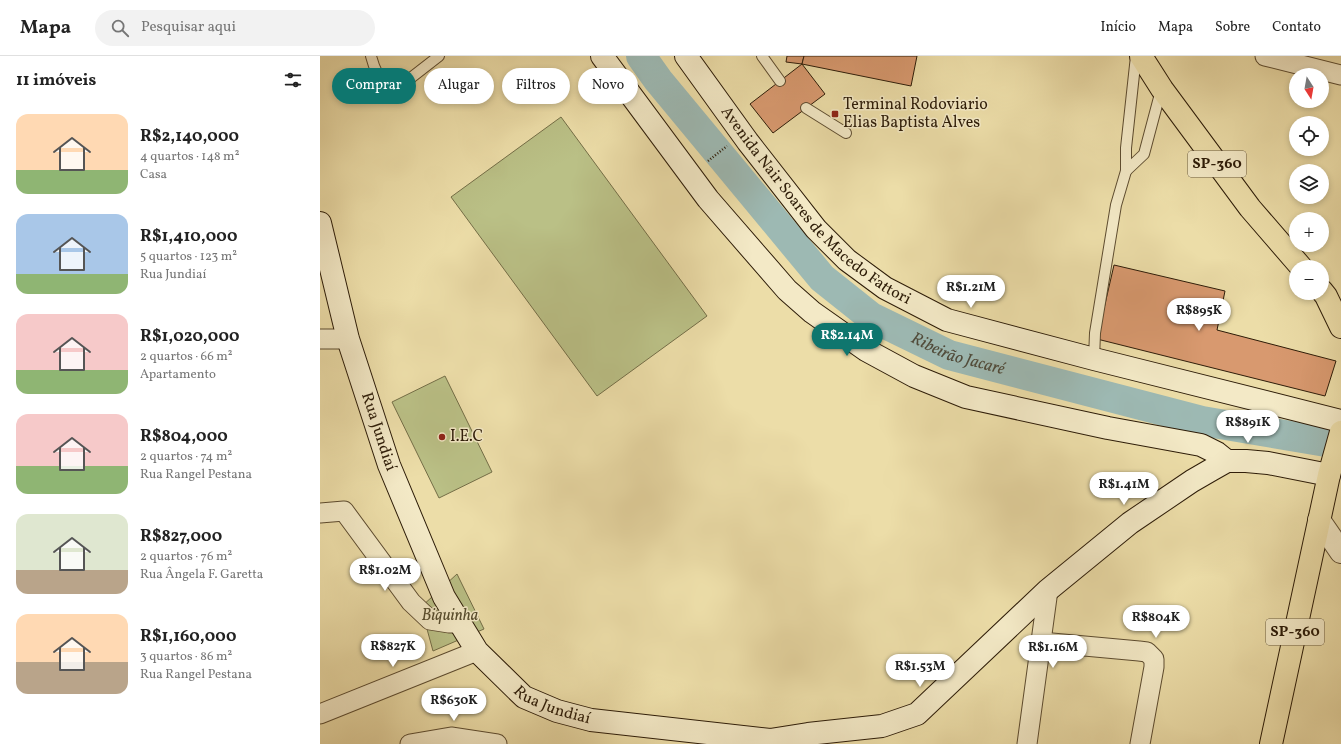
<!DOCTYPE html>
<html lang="pt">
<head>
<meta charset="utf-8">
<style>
	:root { --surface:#fff; --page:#f2f2f2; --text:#222; --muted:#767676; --line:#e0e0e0; --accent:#0f766e }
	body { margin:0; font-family:Vollkorn,serif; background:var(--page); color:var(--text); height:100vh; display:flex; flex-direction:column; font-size:15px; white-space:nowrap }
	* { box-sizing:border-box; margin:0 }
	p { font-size:13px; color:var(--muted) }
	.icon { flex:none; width:22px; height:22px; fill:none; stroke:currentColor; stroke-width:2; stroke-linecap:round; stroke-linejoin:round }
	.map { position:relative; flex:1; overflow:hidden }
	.panel { display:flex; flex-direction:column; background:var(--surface); width:320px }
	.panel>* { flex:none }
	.banner { position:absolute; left:12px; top:12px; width:380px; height:36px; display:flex; gap:8px }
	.needle { width:26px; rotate:169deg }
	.tools { position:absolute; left:969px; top:12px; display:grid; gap:8px }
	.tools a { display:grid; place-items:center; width:40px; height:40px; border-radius:50%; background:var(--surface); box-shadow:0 2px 6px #0003; font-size:20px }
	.price { position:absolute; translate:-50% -34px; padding:0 9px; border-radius:14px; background:#fff; color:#222; font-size:13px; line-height:26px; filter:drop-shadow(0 1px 2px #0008) }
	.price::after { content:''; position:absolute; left:50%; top:24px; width:12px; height:9px; margin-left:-6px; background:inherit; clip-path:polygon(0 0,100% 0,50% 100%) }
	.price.selected { background:var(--accent); color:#fff }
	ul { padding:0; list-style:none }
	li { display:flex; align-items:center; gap:12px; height:100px; padding:0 16px }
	li span { display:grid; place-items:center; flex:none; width:112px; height:80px; border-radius:12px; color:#555 }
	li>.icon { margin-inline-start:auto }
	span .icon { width:48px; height:48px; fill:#fffc; stroke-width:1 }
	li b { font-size:17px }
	h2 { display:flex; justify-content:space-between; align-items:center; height:48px; padding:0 16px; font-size:17px }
	.tag { padding:0 14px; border-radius:18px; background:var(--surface); box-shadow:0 2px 6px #0003; font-size:14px; line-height:36px }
	.tag.selected { background:var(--accent); color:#fff }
	header { display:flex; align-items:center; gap:24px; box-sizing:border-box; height:56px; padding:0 20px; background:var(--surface); border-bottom:1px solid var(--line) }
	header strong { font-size:19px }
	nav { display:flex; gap:22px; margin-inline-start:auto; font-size:14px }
	.search { width:280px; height:36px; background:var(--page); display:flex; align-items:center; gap:10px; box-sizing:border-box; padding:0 14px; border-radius:22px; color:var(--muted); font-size:15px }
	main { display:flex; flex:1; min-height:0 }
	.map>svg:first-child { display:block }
	.green { fill:#bac086; stroke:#746e47 }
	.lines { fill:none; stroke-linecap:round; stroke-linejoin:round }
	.river { stroke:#9db9b3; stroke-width:30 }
	.building { fill:#d8996f; stroke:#2d1c08 }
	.service-casing { stroke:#5d4c30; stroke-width:12 }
	.minor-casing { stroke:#5d4c30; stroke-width:21 }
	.tertiary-casing { stroke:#5d4c30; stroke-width:24 }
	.secondary-casing { stroke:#2d1c08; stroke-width:24 }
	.primary-casing { stroke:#2d1c08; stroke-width:24 }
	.path { stroke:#2d1c08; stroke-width:2.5; stroke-dasharray:1 2; stroke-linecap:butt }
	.service { stroke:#f3e9c6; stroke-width:10 }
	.minor { stroke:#f3e9c6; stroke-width:19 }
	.tertiary { stroke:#f3e9c6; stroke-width:22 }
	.secondary { stroke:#f3e9c6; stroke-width:22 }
	.primary { stroke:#ecdda8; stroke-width:22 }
	.poi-dot { fill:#8f2418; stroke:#f3e9c6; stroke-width:1.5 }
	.labels { text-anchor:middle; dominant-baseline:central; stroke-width:3; stroke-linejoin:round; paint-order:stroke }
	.shield { fill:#f3e9c6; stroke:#685a41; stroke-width:1 }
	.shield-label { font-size:15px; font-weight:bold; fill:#2d1c08 }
	.poi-label { font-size:16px; fill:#2d1c08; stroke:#f3e9c6; text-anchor:start }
	.street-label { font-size:16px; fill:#2d1c08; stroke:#f3e9c6 }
	.park-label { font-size:16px; font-style:italic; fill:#574d2e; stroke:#f3e9c6 }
	.water-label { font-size:17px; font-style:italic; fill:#4f4b3b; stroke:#f3e9c6 }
</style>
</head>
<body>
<header>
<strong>Mapa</strong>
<div class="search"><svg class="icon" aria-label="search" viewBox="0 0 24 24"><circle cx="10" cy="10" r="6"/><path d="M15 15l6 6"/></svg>Pesquisar aqui</div>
<nav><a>Início</a><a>Mapa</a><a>Sobre</a><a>Contato</a></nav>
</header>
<main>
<section class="panel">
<h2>11 imóveis<svg class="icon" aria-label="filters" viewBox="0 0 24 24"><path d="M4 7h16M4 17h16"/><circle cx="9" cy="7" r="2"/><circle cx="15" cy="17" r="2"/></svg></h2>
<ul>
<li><span style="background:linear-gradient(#ffd9b3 70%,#8fb573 0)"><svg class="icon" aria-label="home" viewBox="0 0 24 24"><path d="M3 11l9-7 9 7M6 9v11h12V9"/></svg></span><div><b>R$2,140,000</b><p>4 quartos · 148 m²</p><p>Casa</p></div></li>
<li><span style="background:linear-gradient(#a9c7e8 75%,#8fb573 0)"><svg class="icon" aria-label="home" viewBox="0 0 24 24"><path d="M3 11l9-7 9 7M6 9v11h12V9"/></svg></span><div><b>R$1,410,000</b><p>5 quartos · 123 m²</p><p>Rua Jundiaí</p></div></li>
<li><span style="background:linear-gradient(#f6c9c9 70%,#8fb573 0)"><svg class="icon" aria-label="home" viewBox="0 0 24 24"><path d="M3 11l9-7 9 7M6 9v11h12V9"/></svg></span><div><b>R$1,020,000</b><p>2 quartos · 66 m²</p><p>Apartamento</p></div></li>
<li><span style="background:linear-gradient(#f6c9c9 65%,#8fb573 0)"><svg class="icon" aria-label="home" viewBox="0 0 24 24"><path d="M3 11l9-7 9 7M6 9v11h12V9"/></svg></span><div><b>R$804,000</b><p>2 quartos · 74 m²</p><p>Rua Rangel Pestana</p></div></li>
<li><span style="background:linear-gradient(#dfe7d0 70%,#b9a48a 0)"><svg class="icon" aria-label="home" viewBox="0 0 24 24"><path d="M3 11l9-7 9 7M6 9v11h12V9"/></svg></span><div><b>R$827,000</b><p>2 quartos · 76 m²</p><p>Rua Ângela F. Garetta</p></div></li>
<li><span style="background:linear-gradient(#ffd9b3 60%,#b9a48a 0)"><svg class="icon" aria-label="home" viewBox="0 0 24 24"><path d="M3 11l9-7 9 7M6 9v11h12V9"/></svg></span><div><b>R$1,160,000</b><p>3 quartos · 86 m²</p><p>Rua Rangel Pestana</p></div></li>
</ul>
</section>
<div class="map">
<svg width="1021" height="688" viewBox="0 0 1021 688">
	<rect width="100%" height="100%" fill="#ecdda8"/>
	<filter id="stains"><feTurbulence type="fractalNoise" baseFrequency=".005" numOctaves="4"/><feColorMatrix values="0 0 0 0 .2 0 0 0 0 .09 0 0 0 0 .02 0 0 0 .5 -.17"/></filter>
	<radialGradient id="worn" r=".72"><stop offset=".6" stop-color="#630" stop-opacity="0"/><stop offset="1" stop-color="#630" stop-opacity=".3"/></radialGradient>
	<g class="green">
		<polygon points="241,61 387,260 277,340 131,141"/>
		<polygon points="125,320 172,416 119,442 72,346"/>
		<polygon points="137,518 164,573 113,595 101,551"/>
	</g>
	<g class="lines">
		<path class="river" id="s1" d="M 321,0 L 338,24 L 502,222 L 551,261 L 629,299 L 882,365 L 1006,386 L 1021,393"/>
	</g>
	<g class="building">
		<polygon points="467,0 484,0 482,8 466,6"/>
		<polygon points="484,0 597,0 591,30 482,8"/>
		<polygon points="482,8 505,38 453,77 430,48"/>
		<polygon points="794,209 905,235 897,274 1016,305 1005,340 777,283"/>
	</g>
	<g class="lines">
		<g class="service-casing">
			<g id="service">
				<path d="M 51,0 C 54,12 58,21 66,30 L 83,28 L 119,0"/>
				<polyline points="442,0 460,25"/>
				<polyline points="486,52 526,77"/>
				<polyline points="806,115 824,98 841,34"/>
				<polyline points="774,303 775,277 796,149 806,115 806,92 816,0"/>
			</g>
		</g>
		<g class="minor-casing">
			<g id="minor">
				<polyline points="945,0 1021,19"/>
				<polyline points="0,283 28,283"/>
				<polyline points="0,457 24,455 91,546 110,564 129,567 140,567"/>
				<polyline points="721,586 819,595 827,596 834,603 834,611 820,688"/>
				<polyline points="0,658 157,595"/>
				<polyline points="90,688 131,681 177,688"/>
				<polyline points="707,688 728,534"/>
			</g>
		</g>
		<g class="tertiary-casing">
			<polyline id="tertiary" points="999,464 1021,496"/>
		</g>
		<g class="secondary-casing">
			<g id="secondary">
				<polyline points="282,0 388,143 467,234 492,256 546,294 594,320 646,341 788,372 881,389 897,397 907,405"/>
				<path id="s2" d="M 366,0 L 428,86 L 496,173 L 527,204 L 565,232 L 627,264 L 774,303 L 1021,365"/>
				<path id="s3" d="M 0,167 L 28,283 L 69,409 L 124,541 L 157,595 L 204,641 L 237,655 L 271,664 L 450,684 L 488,678 L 562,670 L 597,658 L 728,534 L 810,467 L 872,425 L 891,414 L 907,405 L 926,405 L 948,407 L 1009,419"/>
			</g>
		</g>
		<g class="primary-casing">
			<g id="primary">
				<polyline points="821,0 842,33 930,152 981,211"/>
				<polyline points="1002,235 1006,240 1021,271"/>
				<polyline points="951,688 1009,419 1021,376"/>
			</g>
		</g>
		<polyline class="path" points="388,105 407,90"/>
		<use href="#service" class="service"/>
		<use href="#minor" class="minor"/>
		<use href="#tertiary" class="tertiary"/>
		<use href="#secondary" class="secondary"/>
		<use href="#primary" class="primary"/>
	</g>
	<g class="poi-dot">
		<rect x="511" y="54" width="8" height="8" rx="2"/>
		<circle cx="122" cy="381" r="4"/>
	</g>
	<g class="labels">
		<g class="shield">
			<rect x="868" y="95" width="58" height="26" rx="3"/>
			<rect x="946" y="563" width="58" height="26" rx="3"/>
		</g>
		<g class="shield-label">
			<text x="897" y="108">SP-360</text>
			<text x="975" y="576">SP-360</text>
		</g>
		<g class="poi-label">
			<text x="523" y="49">Terminal Rodoviario<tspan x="523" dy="18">Elias Baptista Alves</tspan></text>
			<text x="130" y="381">I.E.C</text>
		</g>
		<g class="street-label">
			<text stroke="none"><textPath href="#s2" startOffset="200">Avenida Nair Soares de Macedo Fattori</textPath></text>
			<text stroke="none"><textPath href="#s3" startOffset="217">Rua Jundiaí</textPath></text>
			<text stroke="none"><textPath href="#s3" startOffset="553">Rua Jundiaí</textPath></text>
		</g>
		<g class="park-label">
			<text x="130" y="560">Biquinha</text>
		</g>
		<g class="water-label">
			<text stroke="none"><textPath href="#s1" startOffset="444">Ribeirão Jacaré</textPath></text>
		</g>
	</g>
	<rect width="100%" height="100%" filter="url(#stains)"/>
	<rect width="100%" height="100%" fill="url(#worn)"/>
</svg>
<div class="tools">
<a><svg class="needle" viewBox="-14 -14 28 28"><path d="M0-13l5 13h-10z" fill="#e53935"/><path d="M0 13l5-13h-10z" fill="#767676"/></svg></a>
<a><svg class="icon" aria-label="locate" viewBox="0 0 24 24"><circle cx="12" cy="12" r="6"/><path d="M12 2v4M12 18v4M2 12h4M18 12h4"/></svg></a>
<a><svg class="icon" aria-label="layers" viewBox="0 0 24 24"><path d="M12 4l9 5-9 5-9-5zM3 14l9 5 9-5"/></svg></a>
<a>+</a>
<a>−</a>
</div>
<b class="price" style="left:651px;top:253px">R$1.21M</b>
<b class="price" style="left:879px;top:276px">R$895K</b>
<b class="price selected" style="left:527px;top:301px">R$2.14M</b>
<b class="price" style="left:928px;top:388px">R$891K</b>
<b class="price" style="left:804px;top:450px">R$1.41M</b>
<b class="price" style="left:65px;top:536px">R$1.02M</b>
<b class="price" style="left:836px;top:583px">R$804K</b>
<b class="price" style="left:73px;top:612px">R$827K</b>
<b class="price" style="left:733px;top:613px">R$1.16M</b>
<b class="price" style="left:600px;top:632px">R$1.53M</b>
<b class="price" style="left:134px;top:666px">R$630K</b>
<div class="banner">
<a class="tag selected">Comprar</a>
<a class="tag">Alugar</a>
<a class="tag">Filtros</a>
<a class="tag">Novo</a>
</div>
</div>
</main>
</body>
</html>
